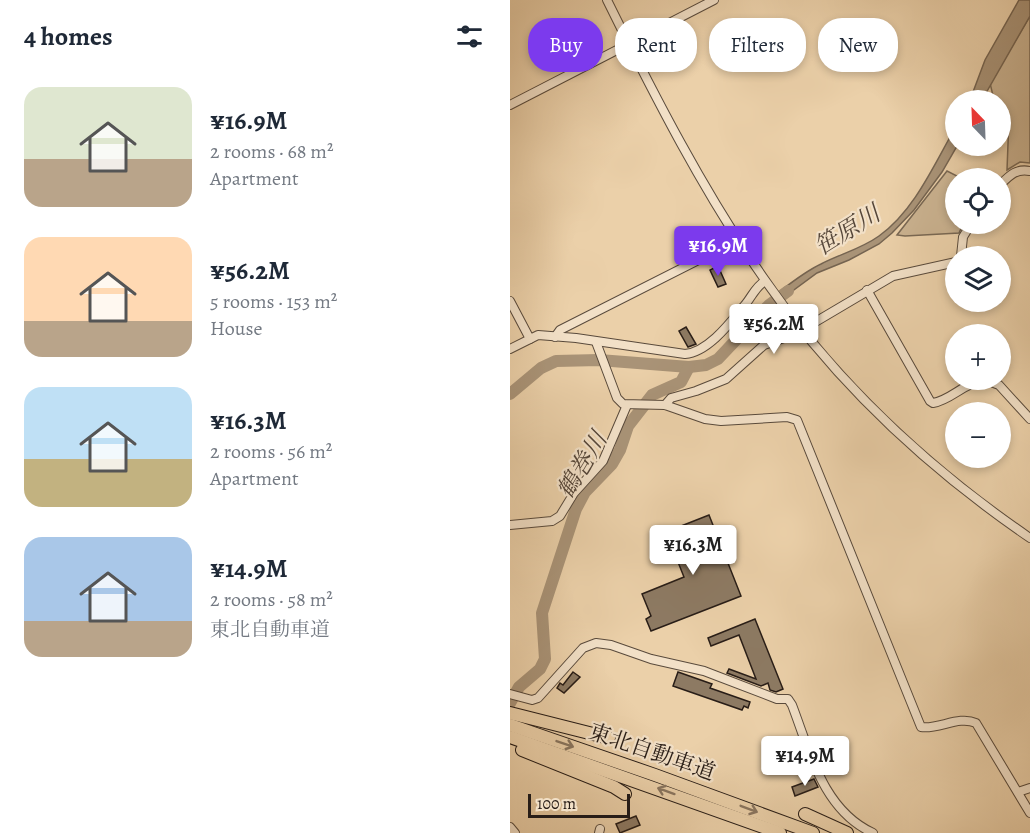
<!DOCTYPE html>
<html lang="en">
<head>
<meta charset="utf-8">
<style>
	:root { --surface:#fff; --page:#f2f2f3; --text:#1f2937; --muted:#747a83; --accent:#7c3aed }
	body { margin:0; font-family:Alegreya,"Noto Serif JP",serif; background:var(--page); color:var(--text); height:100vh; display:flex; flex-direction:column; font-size:22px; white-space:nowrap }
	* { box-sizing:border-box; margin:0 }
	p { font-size:20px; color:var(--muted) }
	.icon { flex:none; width:33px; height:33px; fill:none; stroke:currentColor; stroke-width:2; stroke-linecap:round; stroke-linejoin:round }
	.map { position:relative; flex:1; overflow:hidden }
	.sheet { display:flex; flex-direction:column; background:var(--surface); width:510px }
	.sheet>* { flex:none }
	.hud { position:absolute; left:18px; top:18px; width:411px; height:54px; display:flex; gap:12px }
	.needle { width:39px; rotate:337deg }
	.tools { position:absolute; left:435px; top:90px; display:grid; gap:12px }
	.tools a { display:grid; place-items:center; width:66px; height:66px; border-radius:50%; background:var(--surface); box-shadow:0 3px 9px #0003; font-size:30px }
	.scale { position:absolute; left:18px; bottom:15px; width:102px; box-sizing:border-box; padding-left:6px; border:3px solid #281d17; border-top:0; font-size:16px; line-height:21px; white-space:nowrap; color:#281d17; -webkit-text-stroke:4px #f2e0c7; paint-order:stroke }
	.price { position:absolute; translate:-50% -51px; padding:0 14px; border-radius:6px; background:#fff; color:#222; font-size:20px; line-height:39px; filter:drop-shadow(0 2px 3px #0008) }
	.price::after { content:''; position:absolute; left:50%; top:36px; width:18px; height:14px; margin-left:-9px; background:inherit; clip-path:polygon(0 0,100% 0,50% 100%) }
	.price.current { background:var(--accent); color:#fff }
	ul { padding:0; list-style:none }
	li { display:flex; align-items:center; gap:18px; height:150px; padding:0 24px }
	li span { display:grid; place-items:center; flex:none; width:168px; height:120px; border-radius:18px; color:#555 }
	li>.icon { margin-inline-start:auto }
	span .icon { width:72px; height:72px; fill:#fffc; stroke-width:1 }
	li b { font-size:26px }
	h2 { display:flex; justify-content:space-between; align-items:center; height:72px; padding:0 24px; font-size:26px }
	.pill { padding:0 21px; border-radius:24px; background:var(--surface); box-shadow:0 3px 9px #0003; font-size:21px; line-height:54px }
	.pill.current { background:var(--accent); color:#fff }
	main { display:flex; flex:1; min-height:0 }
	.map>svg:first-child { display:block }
	.green { fill:#cab290; stroke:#796854; stroke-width:1.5 }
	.water { fill:#a99377; stroke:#756451; stroke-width:1.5 }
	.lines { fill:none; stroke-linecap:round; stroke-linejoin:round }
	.river { stroke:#a99377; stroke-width:12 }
	.building { fill:#8d7a63; stroke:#281d17; stroke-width:1.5 }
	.minor-casing { stroke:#594a3c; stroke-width:10 }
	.highway-casing { stroke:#281d17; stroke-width:14 }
	.minor { stroke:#f2e0c7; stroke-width:8 }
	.highway { stroke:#ebd0a9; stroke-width:12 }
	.oneway { stroke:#8a7660 }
	.labels { text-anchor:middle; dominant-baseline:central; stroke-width:4.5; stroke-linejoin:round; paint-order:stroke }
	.street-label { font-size:22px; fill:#281d17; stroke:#f2e0c7 }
	.water-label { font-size:24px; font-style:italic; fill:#554639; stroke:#f2e0c7 }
</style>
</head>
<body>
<main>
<section class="sheet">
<h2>4 homes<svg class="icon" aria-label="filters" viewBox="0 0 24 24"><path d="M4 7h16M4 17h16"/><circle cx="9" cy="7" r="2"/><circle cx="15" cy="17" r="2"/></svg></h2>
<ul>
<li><span style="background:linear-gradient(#dfe7d0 60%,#b9a48a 0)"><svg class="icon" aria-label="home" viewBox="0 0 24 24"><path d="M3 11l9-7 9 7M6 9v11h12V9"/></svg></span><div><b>¥16.9M</b><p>2 rooms · 68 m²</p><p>Apartment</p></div></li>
<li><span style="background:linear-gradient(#ffd9b3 70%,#b9a48a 0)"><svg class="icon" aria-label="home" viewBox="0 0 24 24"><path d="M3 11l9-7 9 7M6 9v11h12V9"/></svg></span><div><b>¥56.2M</b><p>5 rooms · 153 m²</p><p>House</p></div></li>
<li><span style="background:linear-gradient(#bfe0f5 60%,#c2b280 0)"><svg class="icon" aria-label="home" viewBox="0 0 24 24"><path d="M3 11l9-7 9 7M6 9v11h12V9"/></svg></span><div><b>¥16.3M</b><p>2 rooms · 56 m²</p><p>Apartment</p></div></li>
<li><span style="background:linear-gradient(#a9c7e8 70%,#b9a48a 0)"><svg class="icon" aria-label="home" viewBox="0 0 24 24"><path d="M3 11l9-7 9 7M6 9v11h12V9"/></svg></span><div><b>¥14.9M</b><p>2 rooms · 58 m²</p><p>東北自動車道</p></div></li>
</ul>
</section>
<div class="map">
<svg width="520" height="833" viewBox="0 0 520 833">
	<rect width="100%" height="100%" fill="#ebd0a9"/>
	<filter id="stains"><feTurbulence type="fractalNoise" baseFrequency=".00333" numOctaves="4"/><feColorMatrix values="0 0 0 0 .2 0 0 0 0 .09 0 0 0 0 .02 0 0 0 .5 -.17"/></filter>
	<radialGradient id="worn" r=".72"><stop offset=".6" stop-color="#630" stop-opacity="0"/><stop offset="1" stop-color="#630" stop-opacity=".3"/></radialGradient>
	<g class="green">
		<polygon points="520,16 520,163 510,162 497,170 499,118 491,110 490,100 484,100 480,83"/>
		<polygon points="437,171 449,177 446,178 446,224 453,224 449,233 395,236 387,235"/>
	</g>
	<g class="water">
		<polygon points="509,0 520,0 520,16 472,100 460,100 475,60"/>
		<path d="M 445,128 L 447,146 L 432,172 L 404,210 L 382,233 L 369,244 L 339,260 L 307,273 L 273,298 L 269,292 C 282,282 296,271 311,264 C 330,254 351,249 369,236 C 404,211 424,165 445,128 Z"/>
	</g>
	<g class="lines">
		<g class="river">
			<polyline points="0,394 31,368 46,361 89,360 179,367 196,365 208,359 259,305 278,291"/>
			<polyline points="0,703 9,687 30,669 35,659 32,613 66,509 75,492 102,464 110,450 118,426 139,399 142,395 171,382 179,367"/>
		</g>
	</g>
	<g class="building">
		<polygon points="208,266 216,284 208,287 200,270"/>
		<polygon points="176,327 186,344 178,347 169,331"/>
		<polygon points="199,515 231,596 141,631 136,619 141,616 132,594 174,577 156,532"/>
		<polygon points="245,619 273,689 266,692 260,690 258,683 251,686 217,673 219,669 246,679 229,635 201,646 198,638"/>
		<polygon points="63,672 70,677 54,693 47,688 50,683 53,685"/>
		<polygon points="168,672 202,684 200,688 240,702 238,708 234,706 232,710 163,686"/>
		<polygon points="304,779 308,787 285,796 282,787"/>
		<polygon points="126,816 130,825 110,833 106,824"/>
	</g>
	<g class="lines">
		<g class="minor-casing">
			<g id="minor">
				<path d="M 97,0 C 144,95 194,193 255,280 C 325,381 418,468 520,538"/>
				<polyline points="0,105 204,0"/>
				<path d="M 490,185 C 499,176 506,168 520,171"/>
				<polyline points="451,256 453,237 461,224"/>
				<path d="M 357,290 L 420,401 L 423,403 C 441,400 454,383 473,380"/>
				<path d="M 0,301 L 20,339 L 28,335 L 66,338 L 175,354 C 198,352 220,323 234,306 C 242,297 245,287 255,281"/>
				<polyline points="45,337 50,330 228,240"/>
				<path d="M 86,342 L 107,398 L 113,404 L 155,405 L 195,419 L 211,421 L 277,417 L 287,420 L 411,727 C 428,730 449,715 466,723 L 520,813"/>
				<polyline points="0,349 20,339"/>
				<polyline points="476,380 489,385 520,419"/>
				<polyline points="155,405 161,398 186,391 216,379 254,345 285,334 383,276 446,262"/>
				<polyline points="0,525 42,521 50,516 64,493 93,461 117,405"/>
				<path d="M 0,694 L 22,700 L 28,698 L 73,648 L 86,643 L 101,645 L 141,659 L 194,671 L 267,699 L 278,699 L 282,705 C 300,752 313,810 363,833"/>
				<polyline points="508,792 520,788"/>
				<polyline points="0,827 5,833"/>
				<polyline points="89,833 90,829"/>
			</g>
		</g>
		<g class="highway-casing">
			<g id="highway">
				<polyline points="0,713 99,738"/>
				<polyline points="0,725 145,775 303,833"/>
				<polyline points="0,737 270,833"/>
				<polyline points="12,750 104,787 115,794"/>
				<polyline points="295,814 337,833"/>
			</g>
		</g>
		<use href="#minor" class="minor"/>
		<use href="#highway" class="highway"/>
	</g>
	<defs><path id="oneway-shaft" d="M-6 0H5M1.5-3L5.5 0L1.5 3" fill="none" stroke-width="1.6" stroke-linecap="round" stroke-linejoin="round" transform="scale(1.5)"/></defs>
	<g class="oneway">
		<use href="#oneway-shaft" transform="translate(55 744) rotate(19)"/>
		<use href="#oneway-shaft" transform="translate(156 791) rotate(-160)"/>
		<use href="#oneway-shaft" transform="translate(239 809) rotate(21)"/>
	</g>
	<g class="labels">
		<g class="street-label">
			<text transform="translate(142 752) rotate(19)">東北自動車道</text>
		</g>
		<g class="water-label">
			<text transform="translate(337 230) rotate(-32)">笹原川</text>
			<text transform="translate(72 465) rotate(-59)">鶴巻川</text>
		</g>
	</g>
	<rect width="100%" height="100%" filter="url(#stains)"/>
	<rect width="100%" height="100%" fill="url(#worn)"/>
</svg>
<div class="tools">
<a><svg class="needle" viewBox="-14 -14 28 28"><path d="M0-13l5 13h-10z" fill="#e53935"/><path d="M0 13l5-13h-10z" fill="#747a83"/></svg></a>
<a><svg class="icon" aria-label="locate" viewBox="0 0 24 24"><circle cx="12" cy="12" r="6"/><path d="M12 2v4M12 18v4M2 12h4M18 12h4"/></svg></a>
<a><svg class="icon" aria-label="layers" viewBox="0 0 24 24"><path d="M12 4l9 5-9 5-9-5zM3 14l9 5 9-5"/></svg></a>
<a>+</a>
<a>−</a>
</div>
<div class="scale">100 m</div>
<b class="price current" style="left:208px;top:277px">¥16.9M</b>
<b class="price" style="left:264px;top:355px">¥56.2M</b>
<b class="price" style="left:183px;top:576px">¥16.3M</b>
<b class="price" style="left:295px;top:787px">¥14.9M</b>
<div class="hud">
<a class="pill current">Buy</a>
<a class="pill">Rent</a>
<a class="pill">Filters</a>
<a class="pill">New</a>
</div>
</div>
</main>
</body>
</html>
